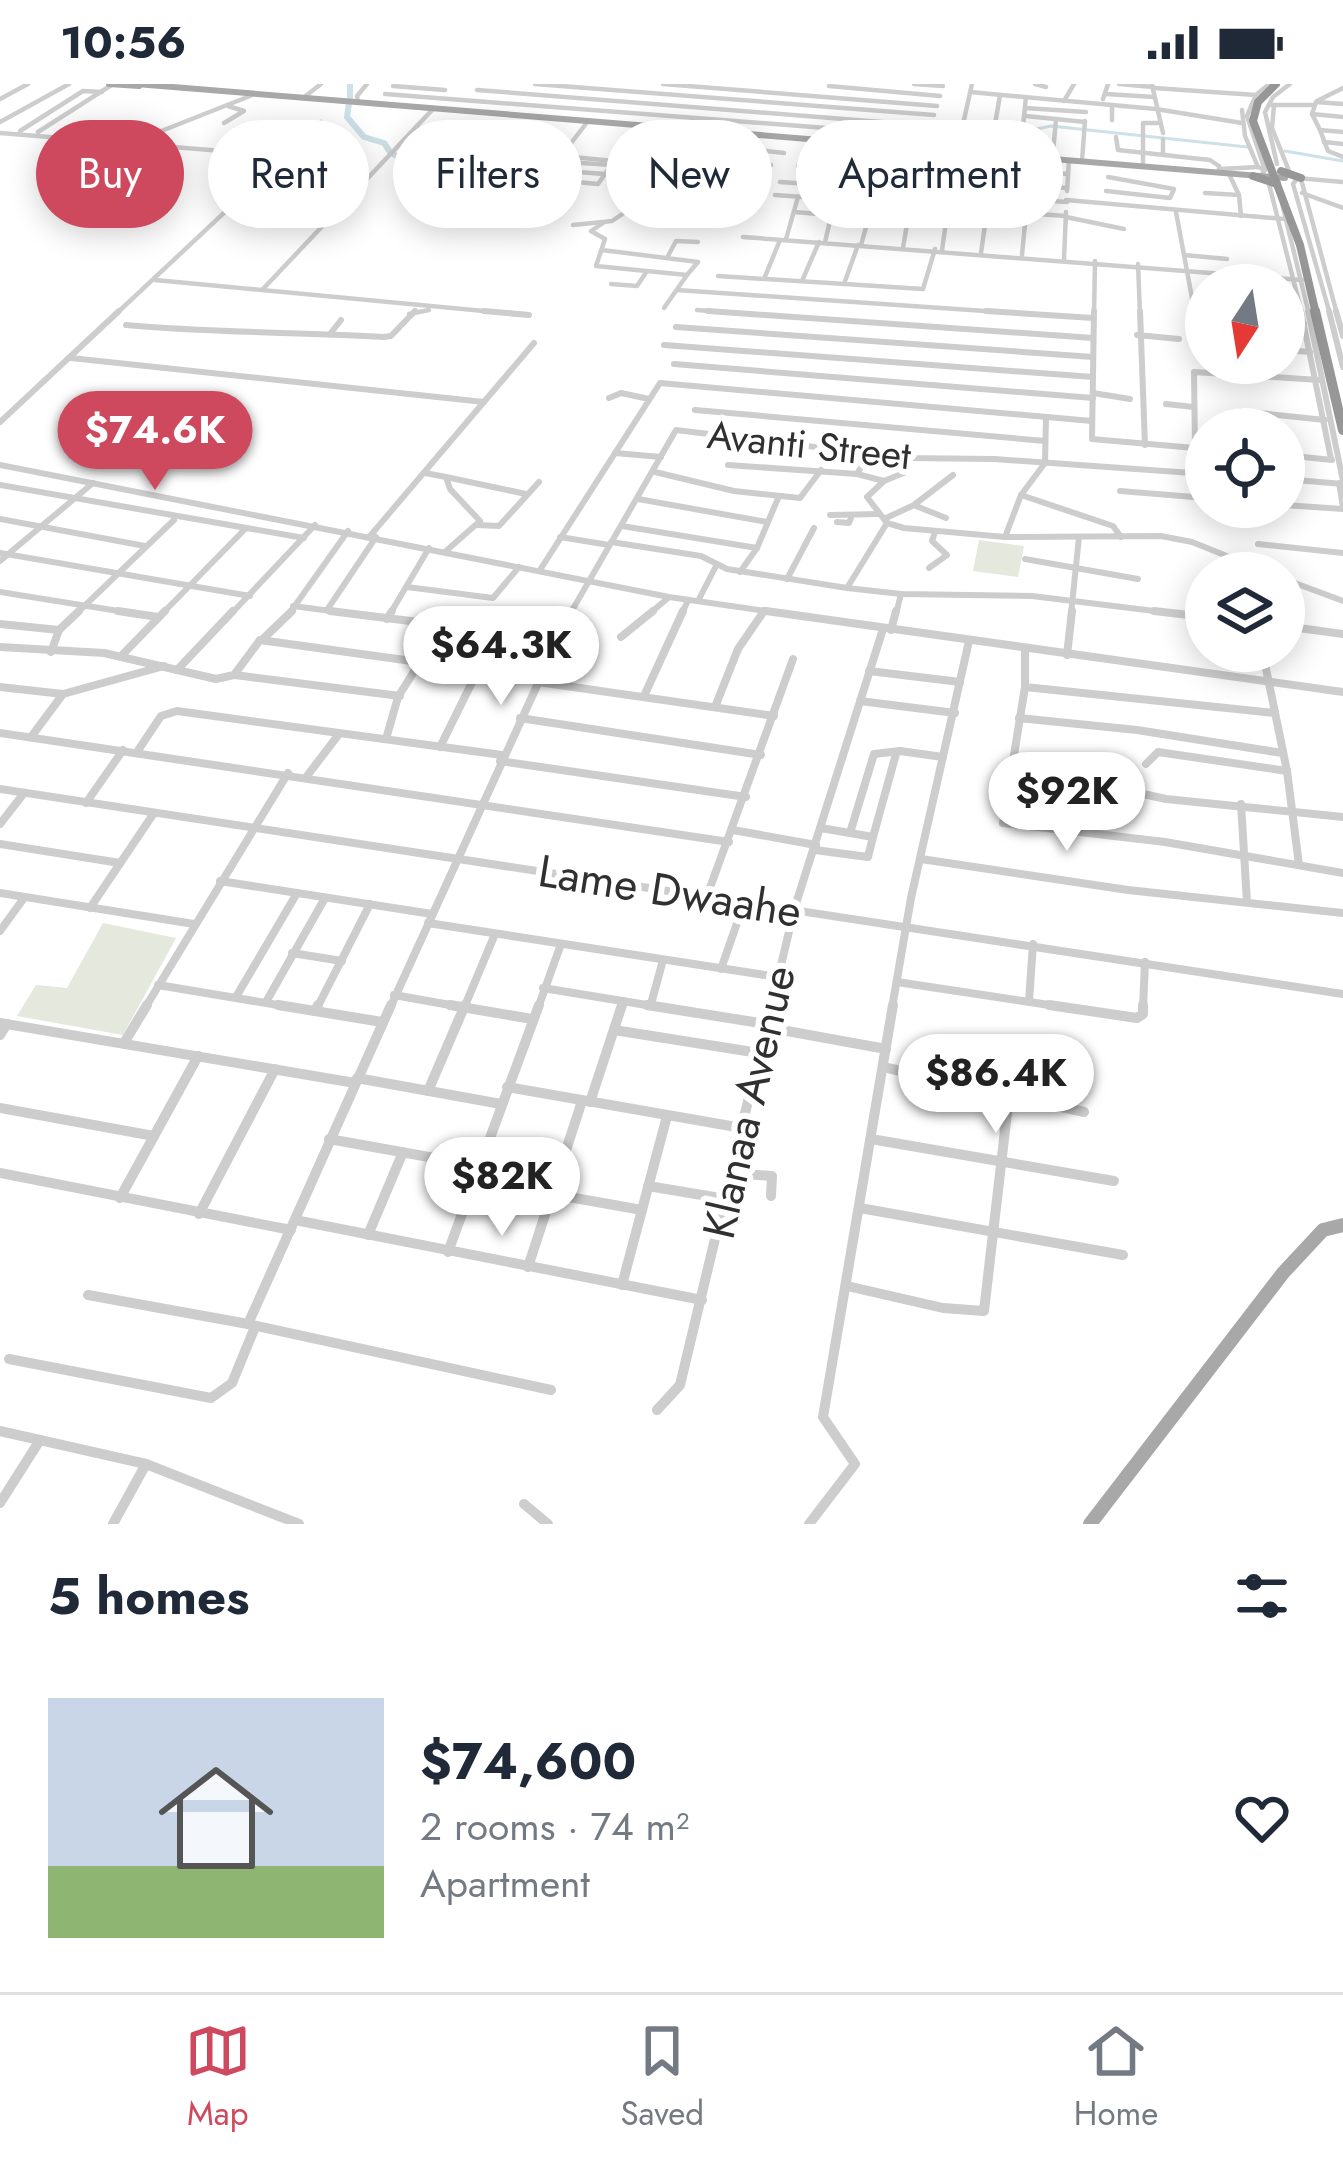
<!DOCTYPE html>
<html lang="en">
<head>
<meta charset="utf-8">
<style>
	:root { --surface:#fff; --page:#f2f2f3; --text:#1f2937; --muted:#747a83; --line:#e0e1e3; --accent:#cf495e }
	body { margin:0; font-family:Jost,sans-serif; background:var(--page); color:var(--text); height:100vh; display:flex; flex-direction:column; font-size:45px; white-space:nowrap }
	* { box-sizing:border-box; margin:0 }
	p { font-size:39px; color:var(--muted) }
	.icon { flex:none; width:66px; height:66px; fill:none; stroke:currentColor; stroke-width:2; stroke-linecap:round; stroke-linejoin:round }
	.map { position:relative; height:1440px; overflow:hidden }
	.details { display:flex; flex-direction:column; background:var(--surface); flex:1 }
	.details>* { flex:none }
	.top-card { position:absolute; left:36px; top:36px; width:1272px; height:108px; display:flex; gap:24px }
	.needle { width:78px; rotate:192deg }
	.controls { position:absolute; left:1185px; top:180px; display:grid; gap:24px }
	.controls a { display:grid; place-items:center; width:120px; height:120px; border-radius:50%; background:var(--surface); box-shadow:0 6px 30px #0003; font-size:60px }
	.price { position:absolute; translate:-50% -102px; padding:0 27px; border-radius:42px; background:#fff; color:#222; font-size:39px; line-height:78px; filter:drop-shadow(0 3px 6px #0008) }
	.price::after { content:''; position:absolute; left:50%; top:72px; width:36px; height:27px; margin-left:-18px; background:inherit; clip-path:polygon(0 0,100% 0,50% 100%) }
	.price.on { background:var(--accent); color:#fff }
	ul { padding:0; list-style:none }
	li { display:flex; align-items:center; gap:36px; height:300px; padding:0 48px }
	li span { display:grid; place-items:center; flex:none; width:336px; height:240px; border-radius:0px; color:#555 }
	li>.icon { margin-inline-start:auto }
	span .icon { width:144px; height:144px; fill:#fffc; stroke-width:1 }
	li b { font-size:51px }
	h2 { display:flex; justify-content:space-between; align-items:center; height:144px; padding:0 48px; font-size:51px }
	.chip { padding:0 42px; border-radius:54px; background:var(--surface); box-shadow:0 6px 30px #0003; font-size:42px; line-height:108px }
	.chip.on { background:var(--accent); color:#fff }
	.status { display:flex; justify-content:space-between; align-items:center; height:84px; padding:0 60px; background:var(--surface); direction:ltr }
	.status svg { height:33px; fill:currentColor }
	.tabs { display:flex; justify-content:space-around; align-items:center; height:168px; border-top:3px solid var(--line); background:var(--surface); font-size:33px; color:var(--muted) }
	.tabs a { display:grid; justify-items:center; gap:6px }
	.tabs .on { color:var(--accent) }
	.map>svg:first-child { display:block }
	.green { fill:#e4e8dd }
	.lines { fill:none; stroke-linecap:round; stroke-linejoin:round }
	.stream { stroke:#cee0e8; stroke-width:3 }
	.river { stroke:#cee0e8; stroke-width:6 }
	.minor-far3 { stroke:#cdcdcd; stroke-width:4.5 }
	.minor-far2 { stroke:#cdcdcd; stroke-width:6 }
	.minor-far1 { stroke:#cdcdcd; stroke-width:8 }
	.minor { stroke:#cdcdcd; stroke-width:10 }
	.major-far1 { stroke:#a8a8a8; stroke-width:6 }
	.major { stroke:#a8a8a8; stroke-width:14 }
	.highway-far1 { stroke:#979797; stroke-width:8 }
	.highway { stroke:#979797; stroke-width:10 }
	.labels { text-anchor:middle; dominant-baseline:central; stroke-width:12; stroke-linejoin:round; paint-order:stroke }
	.far-street-label { font-size:39px; fill:#303030; stroke:#fff }
	.street-label { font-size:45px; fill:#303030; stroke:#fff }
</style>
</head>
<body>
<div class="status"><b>10:56</b><svg viewBox="0 0 49 12"><path d="M0 12V9h3v3zM5 12V6h3v6zM10 12V3h3v9zM15 12V0h3v12zM26 1h20v11H26zM47 4h2v5h-2z"/></svg></div>
<div class="map">
<svg width="1343" height="1440" viewBox="0 0 1343 1440">
	<rect width="100%" height="100%" fill="#fff"/>
	<g class="green">
		<polygon points="979,456 1024,462 1018,493 973,487"/>
		<polygon points="103,839 176,854 123,951 17,932 36,901 67,904"/>
	</g>
	<g class="lines">
		<g class="stream">
			<polyline points="994,62 1020,63 1027,47 1051,42 1247,63"/>
			<polyline points="1285,67 1343,77"/>
		</g>
		<g class="river">
			<polyline points="350,0 350,17"/>
			<polyline points="349,19 347,33 364,53 384,59 390,68"/>
			<polyline points="393,70 485,123"/>
		</g>
		<g class="minor-far3">
			<polyline points="535,0 934,31"/>
			<polyline points="663,0 937,22"/>
			<polyline points="914,0 943,2"/>
			<polyline points="1035,0 1046,3"/>
			<polyline points="1119,0 1153,3"/>
			<polyline points="1152,1 1163,49"/>
			<polyline points="393,2 445,6"/>
			<polyline points="829,2 940,12"/>
			<polyline points="1154,4 1256,11"/>
			<polyline points="477,6 932,42"/>
			<polyline points="970,8 1156,25 1242,39"/>
			<polyline points="385,10 929,52"/>
			<polyline points="1106,10 1154,13"/>
			<polyline points="1026,13 1021,61 1053,67"/>
			<polyline points="303,14 321,0"/>
			<polyline points="0,15 28,0"/>
			<polyline points="1103,15 1108,0"/>
			<polyline points="1064,17 1074,0"/>
			<polyline points="1317,17 1343,4"/>
			<polyline points="358,19 357,12 367,0"/>
			<polyline points="1343,20 1316,18 1312,30 1320,46 1343,48"/>
			<polyline points="1112,21 1112,36"/>
			<polyline points="1272,21 1312,21"/>
			<polyline points="1274,21 1272,44 1291,92"/>
			<polyline points="1025,24 1086,28"/>
			<polyline points="1242,26 1245,52 1258,83 1265,86"/>
			<polyline points="1312,30 1343,33"/>
			<polyline points="1026,32 1085,38"/>
			<polyline points="0,38 69,0"/>
			<polyline points="224,39 244,27 228,22"/>
			<polyline points="1320,46 1328,67 1343,73"/>
			<polyline points="20,47 83,7 102,8"/>
			<polyline points="38,48 113,0"/>
			<polyline points="0,49 283,72"/>
			<polyline points="1116,53 1118,66 1210,76 1219,82 1219,89"/>
			<polyline points="1163,55 1163,70"/>
			<polyline points="136,57 255,10"/>
			<polyline points="1324,58 1343,60"/>
			<polyline points="857,59 837,74 920,84"/>
			<polyline points="738,64 784,69"/>
			<polyline points="957,67 972,0"/>
			<polyline points="810,69 830,57"/>
			<polyline points="1053,69 1056,35"/>
			<polyline points="990,70 1000,11"/>
			<polyline points="723,72 771,81"/>
			<polyline points="837,74 823,85 1067,104"/>
			<polyline points="802,75 798,82 823,85"/>
			<polyline points="1082,77 1085,37"/>
			<polyline points="567,78 612,81"/>
			<polyline points="1277,80 1265,28 1273,13 1290,0"/>
			<polyline points="948,82 953,67"/>
			<polyline points="1143,82 1143,39 1159,39"/>
			<polyline points="991,85 1067,90"/>
			<polyline points="1220,85 1258,83"/>
			<polyline points="551,86 605,90 614,77 562,72"/>
			<polyline points="917,87 934,65"/>
			<polyline points="1229,90 1239,111 1241,132"/>
			<polyline points="1261,91 1265,86 1247,32 1256,11 1269,0"/>
			<polyline points="679,92 694,64 731,65"/>
			<polyline points="1297,94 1343,98"/>
			<polyline points="1297,95 1293,100 1330,230"/>
			<polyline points="1301,95 1337,230"/>
			<polyline points="555,96 598,100 605,90"/>
			<polyline points="1268,96 1302,230"/>
			<polyline points="780,98 1067,118"/>
			<polyline points="539,101 588,37"/>
			<polyline points="1067,107 1069,76"/>
			<polyline points="1106,107 1170,114 1174,105 1108,93"/>
			<polyline points="1279,107 1309,230"/>
			<polyline points="246,109 345,118"/>
			<polyline points="1205,109 1239,111"/>
			<polyline points="1302,109 1343,124"/>
			<polyline points="775,111 1066,132"/>
			<polyline points="1066,116 1284,135"/>
			<polyline points="794,128 831,131"/>
			<polyline points="1176,128 1195,230"/>
			<polyline points="1066,133 1124,145"/>
			<polyline points="573,141 612,137 652,110 672,109 678,93 723,72 752,51"/>
			<polyline points="743,153 1302,196"/>
			<polyline points="786,155 798,113"/>
			<polyline points="825,158 835,116"/>
			<polyline points="861,161 873,119"/>
			<polyline points="903,164 910,122"/>
			<polyline points="602,166 698,178 687,191 596,182 605,155 591,147 603,139"/>
			<polyline points="942,166 948,124"/>
			<polyline points="981,169 987,127"/>
			<polyline points="1022,171 1026,129"/>
			<polyline points="1184,171 1227,175"/>
			<polyline points="668,172 676,157 698,158"/>
			<polyline points="1064,175 1066,128"/>
			<polyline points="1138,180 1140,230"/>
			<polyline points="718,192 923,205 935,165"/>
			<polyline points="764,195 780,156"/>
			<polyline points="155,196 516,230"/>
			<polyline points="802,197 819,158"/>
			<polyline points="611,200 637,202 647,187"/>
			<polyline points="844,200 858,161"/>
			<polyline points="263,205 433,25"/>
			<polyline points="677,206 1030,230"/>
			<polyline points="1284,223 1301,225"/>
			<polyline points="664,224 687,191"/>
			<polyline points="697,226 750,230"/>
			<polyline points="116,230 321,38"/>
			<polyline points="409,230 429,226"/>
			<polyline points="1094,230 1095,177"/>
		</g>
		<g class="minor-far2">
			<polyline points="484,227 529,231"/>
			<polyline points="708,227 1093,254"/>
			<polyline points="986,227 1093,234"/>
			<polyline points="1094,227 1092,355 1206,365"/>
			<polyline points="1140,227 1145,361"/>
			<polyline points="1194,227 1206,264"/>
			<polyline points="1301,227 1331,375"/>
			<polyline points="1308,227 1343,397"/>
			<polyline points="1329,227 1343,283"/>
			<polyline points="1336,227 1343,252"/>
			<polyline points="1284,239 1304,240"/>
			<path d="M 126,241 C 212,249 298,248 384,253 L 391,252 L 415,227"/>
			<polyline points="676,243 1093,273"/>
			<polyline points="330,250 341,236"/>
			<polyline points="1137,251 1179,255"/>
			<polyline points="664,261 1093,293"/>
			<polyline points="1284,266 1310,268"/>
			<polyline points="71,274 484,318"/>
			<polyline points="674,280 1093,314"/>
			<polyline points="1093,309 1130,315"/>
			<polyline points="609,314 621,309 649,315"/>
			<polyline points="1166,320 1194,323"/>
			<polyline points="695,326 1045,357"/>
			<polyline points="1240,327 1325,336"/>
			<polyline points="0,338 119,227"/>
			<polyline points="1195,364 1194,288 1319,296"/>
			<polyline points="615,369 661,373"/>
			<polyline points="1284,371 1332,376"/>
			<polyline points="0,381 669,513 787,530"/>
			<polyline points="728,381 857,390 868,371"/>
			<polyline points="655,388 734,407 800,414 821,386"/>
			<polyline points="425,389 446,393 450,405 480,437 446,467"/>
			<polyline points="857,390 884,397 867,413 887,439 904,444 1005,453 1161,452 1192,458 1269,489"/>
			<polyline points="446,393 526,410"/>
			<polyline points="1284,395 1343,400"/>
			<polyline points="884,397 906,388"/>
			<polyline points="1339,399 1343,423"/>
			<polyline points="0,401 304,454"/>
			<polyline points="1120,407 1206,414"/>
			<polyline points="1021,411 1113,442 1121,453"/>
			<polyline points="638,415 767,438"/>
			<polyline points="1284,421 1343,425"/>
			<polyline points="916,422 946,434"/>
			<polyline points="830,431 879,430"/>
			<polyline points="0,435 145,462"/>
			<polyline points="884,435 914,421 953,391"/>
			<polyline points="837,438 849,439 851,434"/>
			<polyline points="477,441 499,442 539,398"/>
			<polyline points="622,442 757,464"/>
			<polyline points="370,452 534,259"/>
			<polyline points="560,453 609,461"/>
			<polyline points="1005,453 1021,411 1045,379 1046,333"/>
			<polyline points="611,458 701,472 727,485 847,504 901,510 1032,512 1179,530"/>
			<polyline points="1258,460 1343,469"/>
			<polyline points="0,469 250,512"/>
			<polyline points="1025,475 1138,495"/>
			<polyline points="0,477 93,399"/>
			<polyline points="929,484 947,471 932,457 935,448"/>
			<polyline points="540,486 660,299 1092,337"/>
			<polyline points="740,488 757,464 779,412"/>
			<polyline points="787,495 814,444"/>
			<polyline points="1284,495 1343,517"/>
			<polyline points="407,503 493,514 519,483"/>
			<polyline points="847,504 887,439"/>
			<polyline points="0,508 137,530"/>
			<polyline points="698,517 716,482"/>
			<polyline points="293,522 354,530"/>
			<polyline points="327,526 376,453"/>
			<polyline points="76,530 174,436"/>
			<polyline points="162,530 246,444"/>
			<polyline points="231,530 315,441"/>
			<polyline points="289,530 348,447"/>
			<polyline points="390,530 429,464"/>
			<polyline points="570,530 676,346 905,374 994,375 1206,390"/>
			<polyline points="649,530 668,514"/>
			<polyline points="682,530 688,516"/>
			<polyline points="896,530 901,510"/>
			<polyline points="1071,530 1079,453"/>
		</g>
		<g class="minor-far1">
			<polyline points="118,527 158,533"/>
			<polyline points="330,527 555,555"/>
			<polyline points="766,527 1343,608"/>
			<polyline points="1154,527 1206,533"/>
			<polyline points="387,535 392,527"/>
			<polyline points="0,540 59,546"/>
			<polyline points="1284,542 1343,550"/>
			<polyline points="891,546 896,527"/>
			<polyline points="621,553 653,527"/>
			<polyline points="264,554 292,527"/>
			<polyline points="0,563 104,569 216,595 234,591 260,556 419,578"/>
			<polyline points="1025,566 1025,603 1003,739 1165,758 1343,789"/>
			<polyline points="51,568 59,546 79,527"/>
			<polyline points="123,570 165,527"/>
			<polyline points="1067,571 1072,527"/>
			<polyline points="1264,575 1287,687 1299,781"/>
			<polyline points="177,586 233,527"/>
			<polyline points="869,587 960,598"/>
			<polyline points="235,591 400,612"/>
			<polyline points="538,598 774,632"/>
			<polyline points="0,603 63,610"/>
			<polyline points="1025,603 1275,629"/>
			<polyline points="644,612 683,527"/>
			<polyline points="860,617 955,629"/>
			<polyline points="715,623 738,565 764,527"/>
			<polyline points="520,634 761,671"/>
			<polyline points="1019,634 1137,646 1282,669"/>
			<polyline points="0,649 729,758"/>
			<polyline points="31,653 63,610 164,582"/>
			<polyline points="386,655 398,613 443,541"/>
			<polyline points="440,663 497,548"/>
			<polyline points="137,668 161,632 177,627 502,671"/>
			<polyline points="500,677 746,713"/>
			<polyline points="1146,680 1158,668 1287,687"/>
			<polyline points="1011,681 1166,715 1343,733"/>
			<polyline points="307,692 339,650"/>
			<polyline points="0,705 1343,910"/>
			<polyline points="86,719 123,666"/>
			<polyline points="1241,720 1247,818"/>
			<polyline points="0,740 24,709"/>
			<polyline points="821,744 873,753 896,670"/>
			<polyline points="733,746 816,761"/>
			<polyline points="850,749 874,670 900,667 943,673"/>
			<polyline points="0,760 120,779"/>
			<polyline points="815,766 868,773 873,753"/>
			<polyline points="921,775 1128,806 1343,829"/>
			<polyline points="220,797 432,830"/>
			<polyline points="0,809 194,840"/>
			<polyline points="707,812 793,575"/>
			<polyline points="90,824 154,729"/>
			<polyline points="428,839 778,893"/>
			<polyline points="0,847 24,814"/>
			<polyline points="292,869 342,877"/>
			<polyline points="721,885 744,819"/>
			<polyline points="897,898 1069,924"/>
			<polyline points="158,901 296,924"/>
			<polyline points="543,904 665,924"/>
			<polyline points="394,911 467,924"/>
			<polyline points="236,913 297,809"/>
			<polyline points="1029,917 1033,860"/>
			<polyline points="266,918 325,814"/>
			<polyline points="651,920 663,876"/>
			<polyline points="145,924 288,689"/>
			<polyline points="317,924 370,820"/>
			<polyline points="390,924 571,527"/>
			<polyline points="464,924 495,850"/>
			<polyline points="538,924 561,860"/>
			<polyline points="621,924 623,917"/>
			<polyline points="771,924 794,826 883,545"/>
			<polyline points="892,924 911,814 969,557"/>
			<polyline points="1143,924 1145,878"/>
		</g>
		<g class="minor">
			<polyline points="278,921 382,938"/>
			<polyline points="450,921 532,935"/>
			<polyline points="647,921 766,940"/>
			<polyline points="1049,921 1137,934 1143,930 1143,921"/>
			<polyline points="315,927 318,921"/>
			<polyline points="0,939 355,999"/>
			<polyline points="765,943 886,965"/>
			<polyline points="614,946 759,969"/>
			<polyline points="0,951 7,940"/>
			<polyline points="124,959 147,921"/>
			<polyline points="883,983 1084,1028"/>
			<polyline points="357,994 501,1020"/>
			<polyline points="507,1003 742,1044"/>
			<polyline points="428,1007 465,921"/>
			<polyline points="590,1018 622,921"/>
			<polyline points="0,1024 154,1052"/>
			<polyline points="329,1055 479,1082"/>
			<polyline points="871,1055 1114,1097"/>
			<polyline points="482,1072 559,1087"/>
			<polyline points="0,1089 291,1146"/>
			<polyline points="732,1089 772,1092 771,1112"/>
			<polyline points="648,1102 726,1115"/>
			<polyline points="552,1110 642,1126"/>
			<polyline points="120,1114 198,972"/>
			<polyline points="860,1124 1123,1171"/>
			<polyline points="199,1130 275,985"/>
			<polyline points="295,1136 702,1216"/>
			<polyline points="368,1151 403,1068"/>
			<polyline points="448,1168 539,921"/>
			<polyline points="528,1183 582,1017"/>
			<polyline points="622,1201 667,1032"/>
			<polyline points="847,1202 943,1224 984,1227 1009,1012"/>
			<polyline points="88,1211 248,1240 551,1306"/>
			<polyline points="248,1240 391,921"/>
			<polyline points="9,1275 211,1314 232,1299 255,1243"/>
			<polyline points="657,1326 680,1301 771,921"/>
			<polyline points="0,1347 146,1380 299,1440"/>
			<polyline points="0,1419 40,1356"/>
			<polyline points="524,1420 548,1440"/>
			<polyline points="113,1440 146,1380"/>
			<polyline points="809,1440 855,1380 823,1333 893,921"/>
		</g>
		<g class="major-far1">
			<polyline points="109,0 139,2"/>
			<polyline points="136,0 1285,94"/>
		</g>
		<polyline class="major" points="1090,1440 1283,1189 1323,1146 1343,1141"/>
		<g class="highway-far1">
			<polyline points="1276,0 1258,18 1253,37 1300,161 1316,230"/>
			<polyline points="1281,87 1301,94"/>
			<polyline points="1253,92 1277,100"/>
		</g>
		<polyline class="highway" points="1315,227 1343,346"/>
	</g>
	<g class="labels">
		<g class="far-street-label">
			<text transform="translate(809 361) rotate(6)">Avanti Street</text>
		</g>
		<g class="street-label">
			<text transform="translate(670 807) rotate(9)">Lame Dwaahe</text>
			<text transform="translate(749 1018) rotate(-77)">Klanaa Avenue</text>
		</g>
	</g>
</svg>
<div class="controls">
<a><svg class="needle" viewBox="-14 -14 28 28"><path d="M0-13l5 13h-10z" fill="#e53935"/><path d="M0 13l5-13h-10z" fill="#747a83"/></svg></a>
<a><svg class="icon" aria-label="locate" viewBox="0 0 24 24"><circle cx="12" cy="12" r="6"/><path d="M12 2v4M12 18v4M2 12h4M18 12h4"/></svg></a>
<a><svg class="icon" aria-label="layers" viewBox="0 0 24 24"><path d="M12 4l9 5-9 5-9-5zM3 14l9 5 9-5"/></svg></a>
</div>
<b class="price on" style="left:155px;top:409px">$74.6K</b>
<b class="price" style="left:501px;top:624px">$64.3K</b>
<b class="price" style="left:1067px;top:770px">$92K</b>
<b class="price" style="left:996px;top:1052px">$86.4K</b>
<b class="price" style="left:502px;top:1155px">$82K</b>
<div class="top-card">
<a class="chip on">Buy</a>
<a class="chip">Rent</a>
<a class="chip">Filters</a>
<a class="chip">New</a>
<a class="chip">Apartment</a>
</div>
</div>
<section class="details">
<h2>5 homes<svg class="icon" aria-label="filters" viewBox="0 0 24 24"><path d="M4 7h16M4 17h16"/><circle cx="9" cy="7" r="2"/><circle cx="15" cy="17" r="2"/></svg></h2>
<ul>
<li><span style="background:linear-gradient(#c9d6e8 70%,#8fb573 0)"><svg class="icon" aria-label="home" viewBox="0 0 24 24"><path d="M3 11l9-7 9 7M6 9v11h12V9"/></svg></span><div><b>$74,600</b><p>2 rooms · 74 m²</p><p>Apartment</p></div><svg class="icon" aria-label="heart" viewBox="0 0 24 24"><path d="M12 20l-8-8c-3-5 5-10 8-4 3-6 11-1 8 4z"/></svg></li>
</ul>
</section>
<nav class="tabs">
<a class="on"><svg class="icon" aria-label="map" viewBox="0 0 24 24"><path d="M3 6l6-2 6 2 6-2v14l-6 2-6-2-6 2zM9 4v14M15 6v14"/></svg>Map</a>
<a><svg class="icon" aria-label="saved" viewBox="0 0 24 24"><path d="M7 4h10v16l-5-4-5 4z"/></svg>Saved</a>
<a><svg class="icon" aria-label="home" viewBox="0 0 24 24"><path d="M3 11l9-7 9 7M6 9v11h12V9"/></svg>Home</a>
</nav>
</body>
</html>
